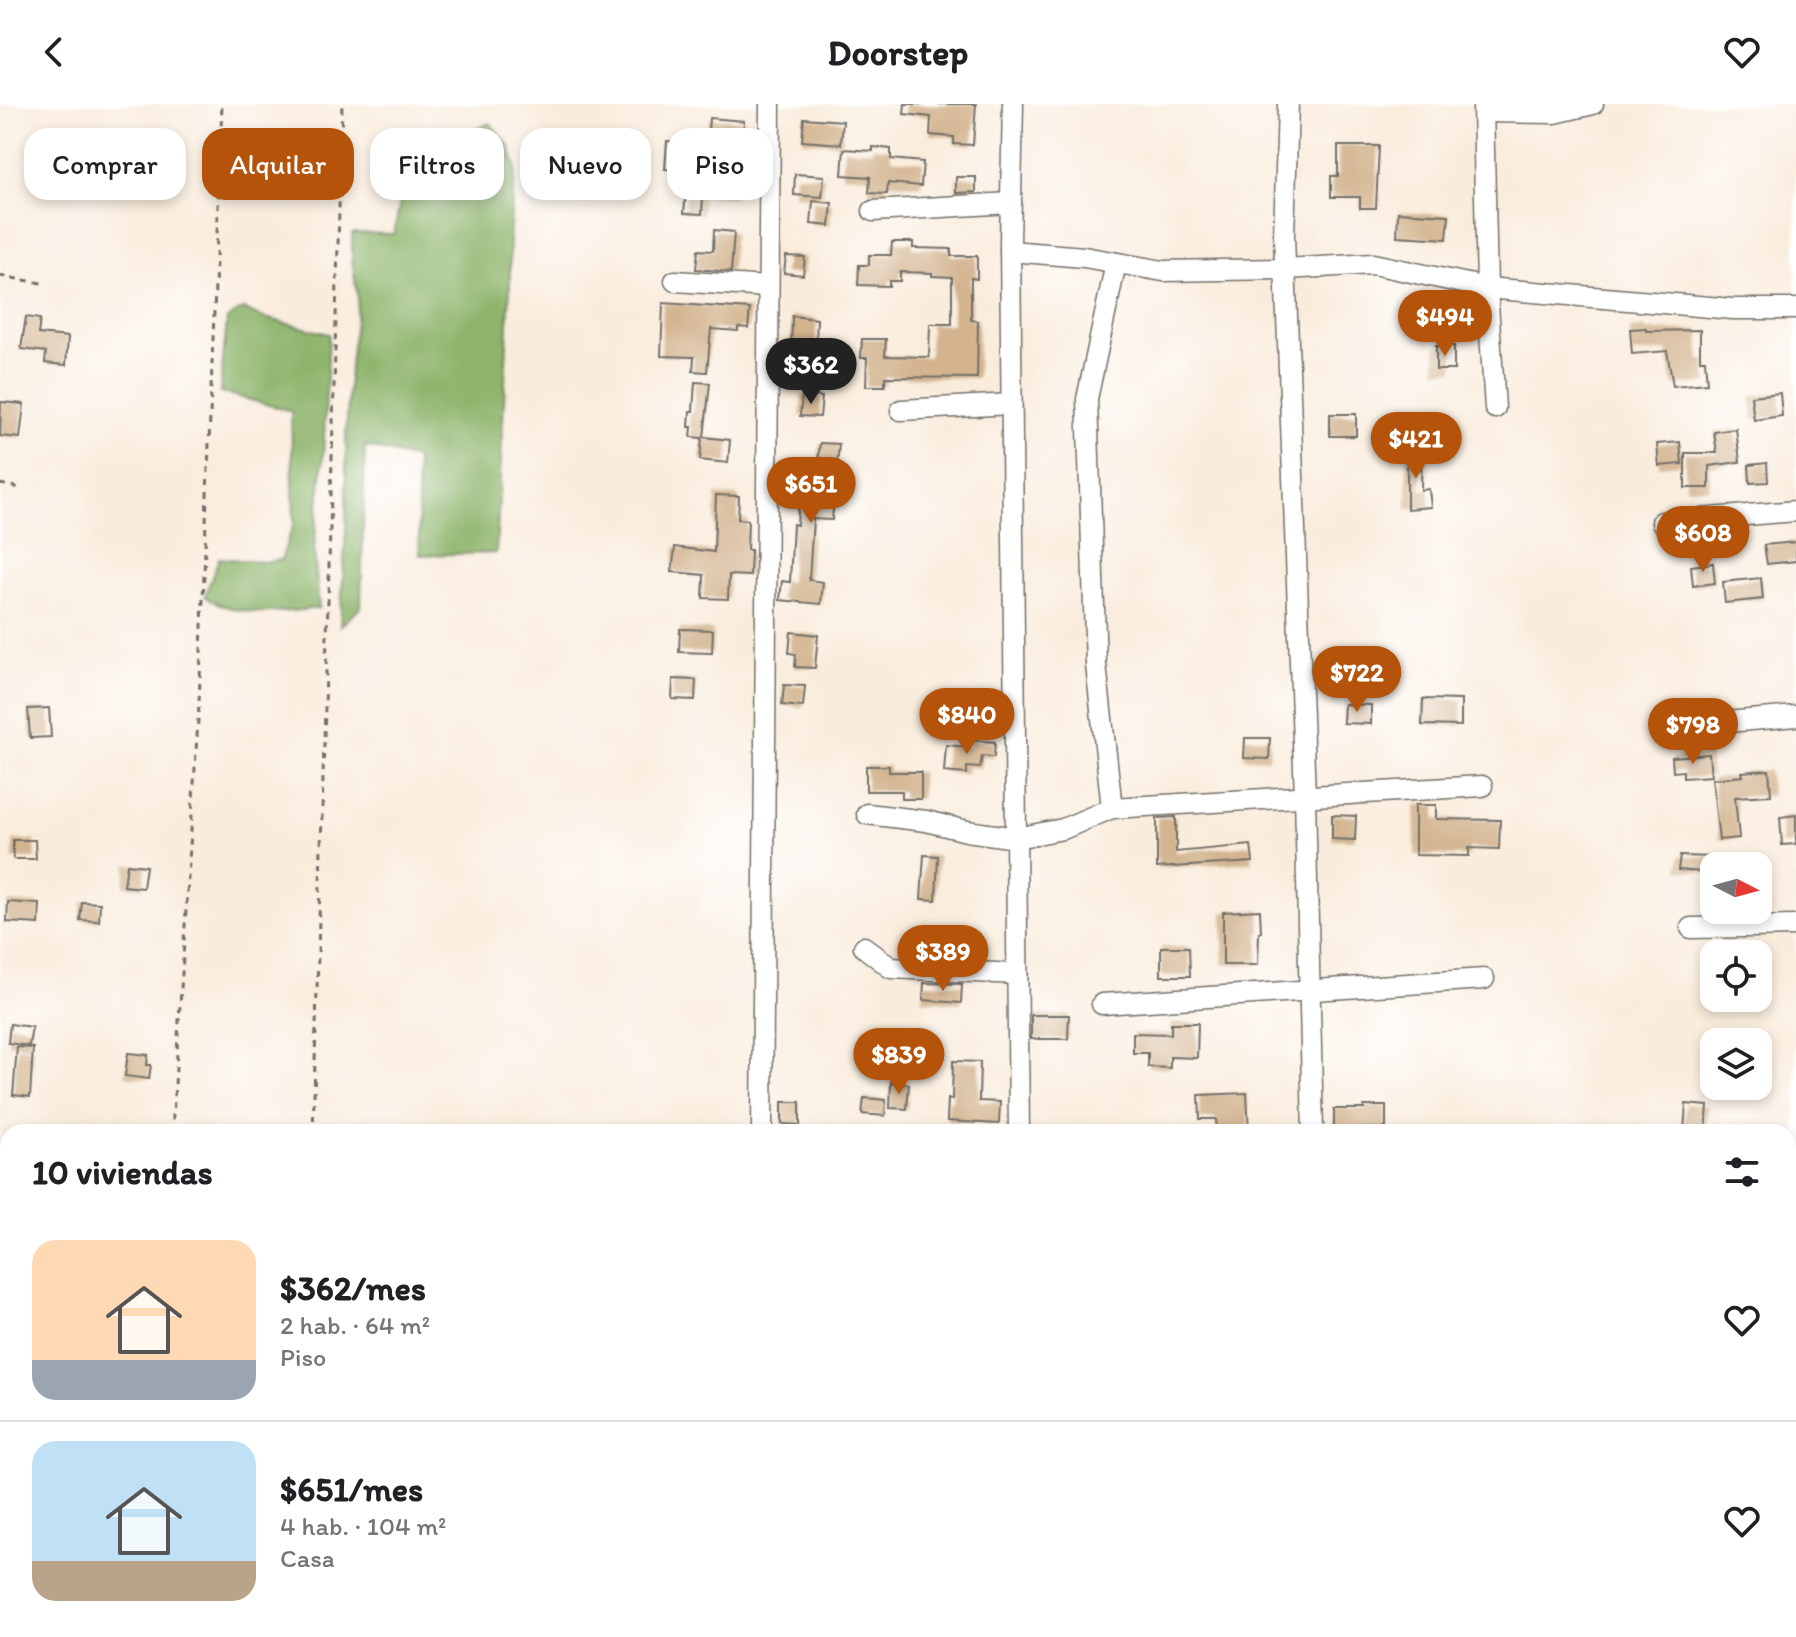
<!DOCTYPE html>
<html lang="es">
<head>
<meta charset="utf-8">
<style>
	:root { --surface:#fff; --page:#f2f2f2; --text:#202124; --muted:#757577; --line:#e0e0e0; --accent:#b45309 }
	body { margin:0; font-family:Itim,sans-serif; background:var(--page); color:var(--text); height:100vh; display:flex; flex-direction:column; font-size:30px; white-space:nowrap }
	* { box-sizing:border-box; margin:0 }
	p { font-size:26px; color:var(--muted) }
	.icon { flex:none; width:44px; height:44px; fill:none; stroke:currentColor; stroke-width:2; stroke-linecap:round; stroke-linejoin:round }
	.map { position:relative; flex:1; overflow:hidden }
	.drawer { position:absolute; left:0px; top:1020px; width:1796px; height:514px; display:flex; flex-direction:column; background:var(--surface); border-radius:24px 24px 0 0; box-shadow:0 4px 12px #0003 }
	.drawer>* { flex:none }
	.banner { position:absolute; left:24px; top:24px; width:800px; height:72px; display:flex; gap:16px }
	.needle { width:52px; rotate:96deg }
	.controls { position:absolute; left:1700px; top:748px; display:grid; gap:16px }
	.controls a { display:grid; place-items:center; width:72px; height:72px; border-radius:16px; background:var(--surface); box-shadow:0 4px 12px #0003; font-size:40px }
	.price { position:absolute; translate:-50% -68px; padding:0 18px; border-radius:28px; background:var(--accent); color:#fff; font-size:26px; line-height:52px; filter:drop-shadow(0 2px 4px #0008) }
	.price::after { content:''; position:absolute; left:50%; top:48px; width:24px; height:18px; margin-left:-12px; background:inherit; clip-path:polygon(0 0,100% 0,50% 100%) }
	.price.selected { background:#222; color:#fff }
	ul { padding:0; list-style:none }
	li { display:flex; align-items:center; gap:24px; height:200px; padding:0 32px }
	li+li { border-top:2px solid var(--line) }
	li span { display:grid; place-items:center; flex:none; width:224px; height:160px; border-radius:24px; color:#555 }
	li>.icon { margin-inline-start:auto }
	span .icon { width:96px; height:96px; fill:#fffc; stroke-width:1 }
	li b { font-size:34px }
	h2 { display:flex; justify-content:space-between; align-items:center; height:96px; padding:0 32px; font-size:34px }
	.chip { padding:0 28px; border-radius:24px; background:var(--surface); box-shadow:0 4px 12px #0003; font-size:28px; line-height:72px }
	.chip.selected { background:var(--accent); color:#fff }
	header { display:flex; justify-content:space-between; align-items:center; height:104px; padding:0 32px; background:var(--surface); font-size:36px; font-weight:700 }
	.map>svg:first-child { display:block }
	.forest { fill:#8db46a; stroke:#5c704a; stroke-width:2 }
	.building { fill:#d3b48f }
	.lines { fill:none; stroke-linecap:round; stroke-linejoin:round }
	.minor-casing { stroke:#736f69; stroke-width:23 }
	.path { stroke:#736f69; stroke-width:3; stroke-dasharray:6 6; stroke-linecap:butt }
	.minor { stroke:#fff; stroke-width:20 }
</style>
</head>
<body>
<header><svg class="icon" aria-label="back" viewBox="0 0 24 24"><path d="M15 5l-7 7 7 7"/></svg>Doorstep<svg class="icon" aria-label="heart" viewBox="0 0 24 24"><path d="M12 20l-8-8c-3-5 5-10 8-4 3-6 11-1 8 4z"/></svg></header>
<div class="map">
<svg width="1796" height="1533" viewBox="0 0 1796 1533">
	<rect width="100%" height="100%" fill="#fff"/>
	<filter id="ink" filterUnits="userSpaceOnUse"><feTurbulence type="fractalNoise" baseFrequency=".0125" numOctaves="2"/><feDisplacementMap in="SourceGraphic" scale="16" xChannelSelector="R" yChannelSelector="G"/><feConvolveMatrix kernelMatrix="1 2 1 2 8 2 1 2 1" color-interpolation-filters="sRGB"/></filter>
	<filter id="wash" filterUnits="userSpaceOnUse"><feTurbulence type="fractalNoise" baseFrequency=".006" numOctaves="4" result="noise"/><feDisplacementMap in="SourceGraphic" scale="32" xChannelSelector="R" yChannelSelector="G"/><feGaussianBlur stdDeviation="1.8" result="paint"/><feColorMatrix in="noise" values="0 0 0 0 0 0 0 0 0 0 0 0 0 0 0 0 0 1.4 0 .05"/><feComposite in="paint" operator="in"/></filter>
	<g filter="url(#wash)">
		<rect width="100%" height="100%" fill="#f9ecdc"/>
		<g class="forest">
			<polygon points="490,19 509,42 516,63 510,122 510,184 496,449 420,451 416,355 365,342 361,503 340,522 346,426 346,330 350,260 358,196 352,155 352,129 394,130 408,54 426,34 458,32"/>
			<path d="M 243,205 L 257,212 L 329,230 L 323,354 L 314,444 L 319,504 C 281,508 238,515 205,492 L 219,454 L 263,458 L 281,456 L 294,419 L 291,307 L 220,288 L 227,215 Z"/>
			<polygon points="0,1211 8,1221 8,1374 0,1372"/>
		</g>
		<g id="blocks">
			<g class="building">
				<polygon points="905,0 976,0 973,41 954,40 954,33 930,31 931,13 904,10"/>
				<polygon points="709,14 744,17 743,35 733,34 729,69 737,70 735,94 703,92 702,110 684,109 687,78 678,77 679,66 665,65 667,37 707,39"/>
				<polygon points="804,14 843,17 841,40 802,37"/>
				<polygon points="1338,42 1379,42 1376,104 1360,104 1360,93 1331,93 1331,72 1338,72"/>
				<polygon points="873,43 891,45 891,55 923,58 921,82 888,79 887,90 869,89 870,73 842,71 844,45 873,47"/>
				<polygon points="795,70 824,72 822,93 794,91"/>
				<polygon points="956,73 976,73 976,88 956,89"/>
				<polygon points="813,97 832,99 830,122 811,120"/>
				<polygon points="1398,108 1449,111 1447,135 1397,132"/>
				<polygon points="714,126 734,128 731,168 696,165 698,146 713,147"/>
				<polygon points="892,138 913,138 913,144 951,145 951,152 977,152 977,175 971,174 971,216 978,217 977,274 885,273 885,282 866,282 867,254 861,254 862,235 886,235 885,252 929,253 930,220 952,220 952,173 932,172 932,169 900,168 900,177 889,177 889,182 858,181 859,161 869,161 869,151 891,151"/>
				<polygon points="786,152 805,153 803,171 784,169"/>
				<polygon points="663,199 750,205 748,224 738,223 738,227 711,225 707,268 693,267 694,253 661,252"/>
				<polygon points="792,212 817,215 814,286 790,284"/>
				<polygon points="26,213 40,215 38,230 68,233 66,261 45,259 46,248 21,245"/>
				<polygon points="1646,224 1646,227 1700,226 1700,256 1705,256 1707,279 1673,282 1667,247 1632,250 1630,225"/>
				<rect x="1436" y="242" width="18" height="24"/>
				<polygon points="695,278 710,279 704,333 730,336 728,359 700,356 702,334 691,333 692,323 689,323 690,307 693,307"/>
				<polygon points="1780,289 1782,312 1754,316 1751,292"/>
				<polygon points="802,291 822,293 820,313 800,312"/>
				<polygon points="1,298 24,300 20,334 0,332"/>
				<rect x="1330" y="310" width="26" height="22"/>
				<polygon points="1736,325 1740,358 1709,362 1709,384 1685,384 1685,349 1717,349 1714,328"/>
				<polygon points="1680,338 1682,360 1659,362 1657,340"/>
				<polygon points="820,339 839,340 832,416 813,415 809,476 823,478 821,500 780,496 782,477 790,478 793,420 797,421 801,366 817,368"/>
				<polygon points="1407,341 1422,341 1421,386 1429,385 1431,403 1407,405"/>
				<polygon points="1767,359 1768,378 1750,379 1749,361"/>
				<polygon points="716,391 739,392 738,415 748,416 747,446 751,446 750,472 729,471 728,495 703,494 704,471 672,468 675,443 714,448"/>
				<polygon points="1796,438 1796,457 1767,460 1764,441"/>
				<polygon points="1713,459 1715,479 1693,482 1691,462"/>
				<polygon points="1761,474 1763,495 1725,499 1723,478"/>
				<polygon points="680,525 713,526 712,549 679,548"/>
				<polygon points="791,528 818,531 815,564 795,563 796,550 789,549"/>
				<polygon points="673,575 696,576 695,596 672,595"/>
				<polygon points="784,581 805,582 803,603 782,601"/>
				<polygon points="1423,595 1461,596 1461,622 1422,621"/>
				<polygon points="1344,600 1371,601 1371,620 1343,619"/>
				<polygon points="49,604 51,633 30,634 28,605"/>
				<polygon points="1245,634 1270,634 1269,655 1244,654"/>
				<polygon points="970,636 995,638 994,653 982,652 980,664 967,663 967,670 944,668 946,641 969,643"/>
				<polygon points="1709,650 1711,672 1683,674 1683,667 1673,668 1672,653"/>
				<polygon points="866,662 889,662 889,668 921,668 921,695 902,695 902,687 866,687"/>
				<polygon points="1769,666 1771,691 1735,693 1739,734 1719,736 1712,675 1743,672 1742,668"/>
				<polygon points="1415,701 1436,701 1436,715 1500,716 1499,745 1469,744 1469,752 1415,751"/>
				<polygon points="1332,711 1356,712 1355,736 1332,735"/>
				<polygon points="1796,711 1796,740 1782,741 1780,713"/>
				<polygon points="1176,713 1176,748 1251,741 1253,758 1157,764 1157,714"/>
				<polygon points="13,736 35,736 36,755 13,755"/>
				<polygon points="924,751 938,752 936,796 921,795"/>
				<polygon points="1680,752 1714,753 1714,769 1678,766"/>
				<polygon points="127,760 146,762 143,784 124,782"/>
				<polygon points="8,798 40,800 39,820 7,818"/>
				<polygon points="82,798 100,799 99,817 80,816"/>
				<polygon points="1260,806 1261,828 1259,828 1258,861 1223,861 1223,808"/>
				<polygon points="1161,843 1189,843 1190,872 1161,872"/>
				<polygon points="924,879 962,880 961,899 923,896"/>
				<polygon points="1031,911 1069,911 1068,935 1031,935"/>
				<polygon points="1171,919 1198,919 1197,954 1170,953 1170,964 1148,963 1148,949 1133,949 1133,929 1171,930"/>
				<polygon points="10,920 32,923 29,942 8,939"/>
				<polygon points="17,943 33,944 30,993 13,991"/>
				<polygon points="128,949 148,951 147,961 151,961 149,975 125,972"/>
				<polygon points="953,957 980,958 979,997 1000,998 999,1020 947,1017 948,995 952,996"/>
				<polygon points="891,978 909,980 907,1005 890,1004"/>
				<polygon points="1247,989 1249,1028 1217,1028 1216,1015 1200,1015 1199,991"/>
				<polygon points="864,994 886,996 885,1012 862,1010"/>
				<polygon points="782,998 800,998 800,1021 782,1020"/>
				<polygon points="1686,1000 1708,1002 1706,1028 1684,1028"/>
				<polygon points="1364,1002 1386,1002 1386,1024 1334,1024 1334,1005 1364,1005"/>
			</g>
		</g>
	</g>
	<g filter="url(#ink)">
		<use href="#blocks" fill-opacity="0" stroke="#736f69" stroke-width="2"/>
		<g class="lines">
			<g class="minor-casing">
				<g id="minor">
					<polyline points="1013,0 1010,138 1019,1028"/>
					<polyline points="1288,0 1284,132 1305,692 1313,1028"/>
					<polyline points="1483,0 1487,184 1495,304"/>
					<polyline points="1484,8 1555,9 1593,0"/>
					<polyline points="873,107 1011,99"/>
					<polyline points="1010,147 1084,153 1163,167 1285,165 1373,160 1487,184 1733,205 1796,205"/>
					<polyline points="675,177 768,183"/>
					<polyline points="901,306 1011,300"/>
					<polyline points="1662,418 1796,407"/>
					<polyline points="1681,622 1796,612"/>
					<polyline points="1112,704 1096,561 1087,295 1116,159"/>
					<polyline points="867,710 926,717 967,727 1016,734 1063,725 1112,704 1482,682"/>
					<polyline points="1691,824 1796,822"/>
					<polyline points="864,843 891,864 1017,870"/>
					<polyline points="1102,900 1484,875"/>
					<polyline points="762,1028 770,0"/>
					<polyline points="1788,1300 1796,1300"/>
					<polyline points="298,1526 299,1533"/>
					<polyline points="1032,1526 1033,1533"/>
					<polyline points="1250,1526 1251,1533"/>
					<polyline points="1398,1526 1400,1533"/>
					<polyline points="1628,1526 1628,1533"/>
					<polyline points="249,1533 278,1526"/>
					<polyline points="659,1533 660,1526"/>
					<polyline points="862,1533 862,1526"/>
				</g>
			</g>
			<g class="path">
				<polyline points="0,172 42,179"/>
				<polyline points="0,380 21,384"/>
				<polyline points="172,1028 199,600 222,0"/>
				<polyline points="313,1028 342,0"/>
				<polyline points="128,1526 128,1533"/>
			</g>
			<use href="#minor" class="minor"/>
		</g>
	</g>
</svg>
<div class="controls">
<a><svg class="needle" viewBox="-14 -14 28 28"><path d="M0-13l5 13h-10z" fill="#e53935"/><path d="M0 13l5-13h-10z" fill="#757577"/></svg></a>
<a><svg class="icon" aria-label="locate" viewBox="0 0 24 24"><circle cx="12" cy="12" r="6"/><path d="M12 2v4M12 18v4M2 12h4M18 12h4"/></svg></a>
<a><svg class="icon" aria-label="layers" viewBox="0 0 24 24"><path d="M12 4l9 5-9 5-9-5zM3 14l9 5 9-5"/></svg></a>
</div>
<b class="price" style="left:1445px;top:254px">$494</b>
<b class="price selected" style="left:811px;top:302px">$362</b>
<b class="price" style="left:1416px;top:376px">$421</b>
<b class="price" style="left:811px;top:421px">$651</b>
<b class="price" style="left:1703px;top:470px">$608</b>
<b class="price" style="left:1357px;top:610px">$722</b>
<b class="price" style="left:967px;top:652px">$840</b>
<b class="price" style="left:1693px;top:662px">$798</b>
<b class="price" style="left:943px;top:889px">$389</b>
<b class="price" style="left:899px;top:992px">$839</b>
<div class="banner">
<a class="chip">Comprar</a>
<a class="chip selected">Alquilar</a>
<a class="chip">Filtros</a>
<a class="chip">Nuevo</a>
<a class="chip">Piso</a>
</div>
<section class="drawer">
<h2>10 viviendas<svg class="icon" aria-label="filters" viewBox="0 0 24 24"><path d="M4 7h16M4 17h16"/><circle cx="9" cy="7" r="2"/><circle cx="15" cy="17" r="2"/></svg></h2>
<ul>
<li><span style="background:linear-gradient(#ffd9b3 75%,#9aa5b1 0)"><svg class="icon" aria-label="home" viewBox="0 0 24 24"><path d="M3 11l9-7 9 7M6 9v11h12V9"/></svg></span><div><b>$362/mes</b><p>2 hab. · 64 m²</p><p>Piso</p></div><svg class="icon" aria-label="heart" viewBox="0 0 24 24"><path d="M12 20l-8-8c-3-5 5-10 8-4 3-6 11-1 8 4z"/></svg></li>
<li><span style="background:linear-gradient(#bfe0f5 75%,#b9a48a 0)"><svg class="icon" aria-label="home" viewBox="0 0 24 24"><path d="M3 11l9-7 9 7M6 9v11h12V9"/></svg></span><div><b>$651/mes</b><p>4 hab. · 104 m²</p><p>Casa</p></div><svg class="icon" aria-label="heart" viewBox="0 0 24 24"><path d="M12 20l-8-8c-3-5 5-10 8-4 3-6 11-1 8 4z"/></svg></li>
</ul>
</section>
</div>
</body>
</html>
